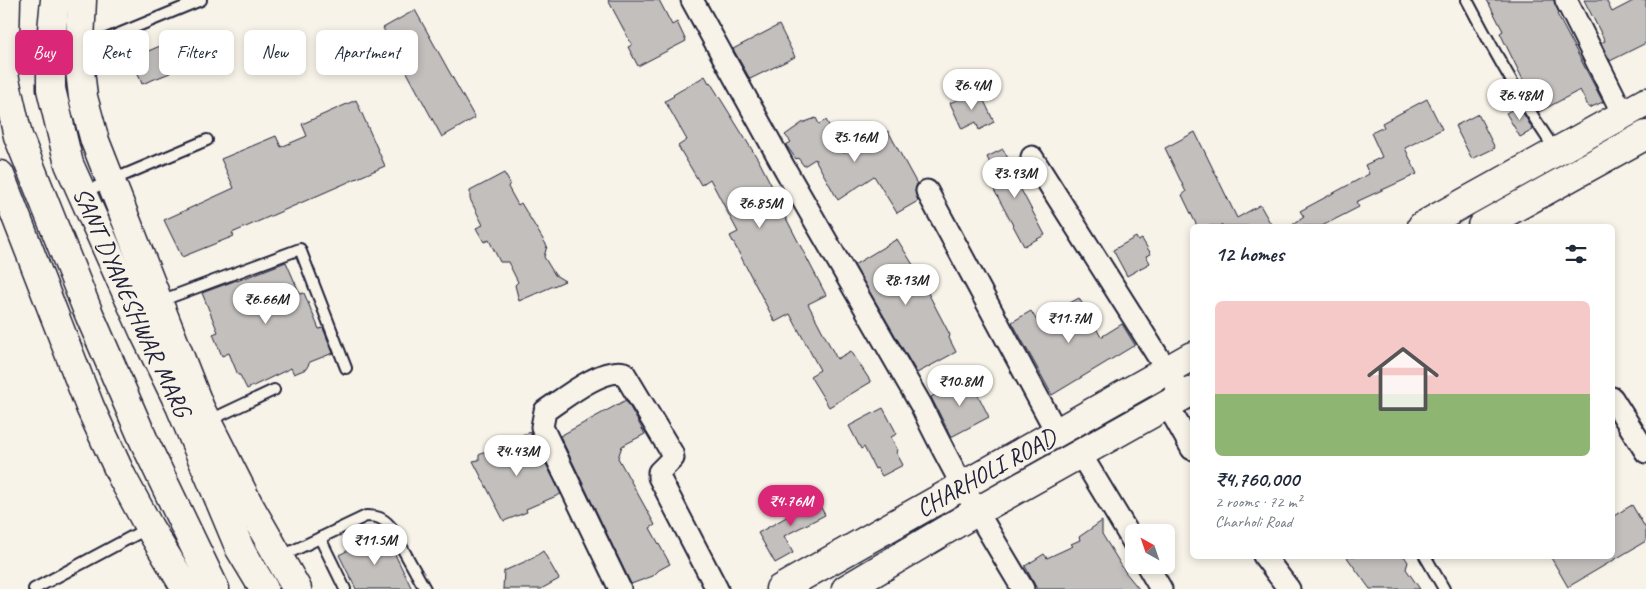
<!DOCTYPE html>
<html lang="en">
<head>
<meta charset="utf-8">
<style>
	:root { --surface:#fff; --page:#f6f6f7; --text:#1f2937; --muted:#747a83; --accent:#db2777 }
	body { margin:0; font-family:Caveat,sans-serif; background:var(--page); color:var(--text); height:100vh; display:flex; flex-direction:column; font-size:19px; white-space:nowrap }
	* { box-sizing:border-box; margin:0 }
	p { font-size:16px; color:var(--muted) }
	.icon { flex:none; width:28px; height:28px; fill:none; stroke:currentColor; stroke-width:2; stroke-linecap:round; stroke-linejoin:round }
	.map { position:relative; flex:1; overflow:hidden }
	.drawer { position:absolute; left:1190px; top:224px; width:425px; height:335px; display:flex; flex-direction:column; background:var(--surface); border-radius:8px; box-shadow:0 2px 8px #0003 }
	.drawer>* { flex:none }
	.banner { position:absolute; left:15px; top:30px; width:475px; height:45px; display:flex; gap:10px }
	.needle { width:32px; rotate:320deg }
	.buttons { position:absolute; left:1125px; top:524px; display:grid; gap:10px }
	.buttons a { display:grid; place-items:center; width:50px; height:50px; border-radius:8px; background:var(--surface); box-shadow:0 2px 8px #0003; font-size:25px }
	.price { position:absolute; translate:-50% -42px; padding:0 11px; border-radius:18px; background:#fff; color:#222; font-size:16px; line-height:32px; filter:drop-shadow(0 1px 2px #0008) }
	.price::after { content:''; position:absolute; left:50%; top:30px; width:15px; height:11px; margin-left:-8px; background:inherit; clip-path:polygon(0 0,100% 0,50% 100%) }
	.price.active { background:var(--accent); color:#fff }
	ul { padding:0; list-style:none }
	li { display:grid; align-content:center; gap:10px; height:265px; padding:0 25px }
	li span { display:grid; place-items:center; height:155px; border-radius:8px; color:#555 }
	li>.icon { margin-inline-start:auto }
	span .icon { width:90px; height:90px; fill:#fffc; stroke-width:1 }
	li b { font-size:21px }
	h2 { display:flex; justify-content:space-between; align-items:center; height:60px; padding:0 25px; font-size:21px }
	.pill { padding:0 18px; border-radius:8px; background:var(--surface); box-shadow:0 2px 8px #0003; font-size:18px; line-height:45px }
	.pill.active { background:var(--accent); color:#fff }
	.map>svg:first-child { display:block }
	.building { fill:#c2bfbd; stroke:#22223b }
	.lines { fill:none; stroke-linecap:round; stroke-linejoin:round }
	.lane-casing { stroke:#22223b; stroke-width:14 }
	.street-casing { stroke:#22223b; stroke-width:25 }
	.secondary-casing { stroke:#22223b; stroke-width:31 }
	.primary-casing { stroke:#22223b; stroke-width:31 }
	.lane { stroke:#f7f3e8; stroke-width:10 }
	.street { stroke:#f7f3e8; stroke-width:21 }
	.secondary { stroke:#f7f3e8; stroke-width:28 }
	.primary { stroke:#f7f3e8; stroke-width:28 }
	.labels { text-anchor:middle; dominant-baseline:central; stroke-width:4; stroke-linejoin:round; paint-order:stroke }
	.street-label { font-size:25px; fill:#22223b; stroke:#f7f3e8 }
</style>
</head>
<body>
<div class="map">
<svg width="1646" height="589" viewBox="0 0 1646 589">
	<rect width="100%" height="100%" fill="#f7f3e8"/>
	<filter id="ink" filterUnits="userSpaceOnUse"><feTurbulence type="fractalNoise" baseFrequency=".02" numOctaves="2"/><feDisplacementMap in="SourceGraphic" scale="10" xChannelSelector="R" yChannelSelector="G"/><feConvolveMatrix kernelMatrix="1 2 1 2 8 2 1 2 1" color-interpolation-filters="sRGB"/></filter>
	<g filter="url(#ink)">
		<g class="building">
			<polygon points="608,0 659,0 672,25 677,22 686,41 638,66 628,47 632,45"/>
			<polygon points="1487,0 1554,0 1559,13 1557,14 1603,102 1589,108 1580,90 1539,112 1530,98 1523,84 1525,84 1500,33 1503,31"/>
			<polygon points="1584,0 1606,0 1612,12 1635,0 1646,0 1646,43 1610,61 1601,43 1605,41"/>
			<polygon points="415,10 475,118 442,137 383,28"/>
			<polygon points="779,25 795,57 750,79 733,49"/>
			<polygon points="160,46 170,73 142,84 132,58"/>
			<polygon points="705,76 709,83 710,82 759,161 779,200 777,201 826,295 808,304 837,359 851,351 871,382 829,407 810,376 820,370 790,314 775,322 730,236 738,232 710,179 701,185 678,146 687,140 665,101 674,96 673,95"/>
			<polygon points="979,90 994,122 979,130 976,122 962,129 950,103"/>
			<polygon points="1427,99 1442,129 1405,148 1417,174 1356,202 1359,207 1322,226 1291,226 1304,217 1300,211 1369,174 1365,165 1382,157 1371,133 1384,127 1382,123"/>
			<polygon points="356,100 385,166 232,233 234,236 182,257 164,220 234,188 221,159 276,136 281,147 307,136 302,124"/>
			<polygon points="1519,106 1533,130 1520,137 1506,113"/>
			<polygon points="1478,114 1495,148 1472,159 1455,126"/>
			<polygon points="816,118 819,124 826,120 844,153 864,141 866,144 888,131 917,184 915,191 918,201 897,213 874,176 838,200 815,159 804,166 798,158 796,159 786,145 791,142 785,135 802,123"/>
			<polygon points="1195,132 1237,218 1260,205 1272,226 1197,226 1182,195 1186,192 1165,148"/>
			<polygon points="1003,149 1011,164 1014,163 1024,181 1018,184 1045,235 1024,246 993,188 1000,184 987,157"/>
			<polygon points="504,173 510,183 508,187 518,205 521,203 547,246 544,257 555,275 565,281 519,301 515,285 518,282 508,262 500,262 489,240 484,242 476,228 483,225 470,199 470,191"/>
			<polygon points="1136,237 1138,241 1142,239 1151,254 1146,256 1150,263 1127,276 1113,250"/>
			<polygon points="897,239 915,268 950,335 949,338 956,352 917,373 854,265"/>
			<polygon points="286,262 300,294 304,293 319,329 323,328 333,353 310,362 306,369 294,374 291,368 247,389 240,375 238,375 229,353 222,356 213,334 218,332 202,293 237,280 237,281"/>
			<polygon points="1079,298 1101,337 1122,324 1135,345 1052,395 1012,322 1031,311 1037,321"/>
			<polygon points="969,377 989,417 951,437 931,397"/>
			<polygon points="626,400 645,434 622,446 618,458 655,525 650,528 670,564 659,570 653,576 631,584 560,436"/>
			<polygon points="883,408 897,434 891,437 898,451 896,452 903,465 882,476 877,468 875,469 864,447 861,449 849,426"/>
			<polygon points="530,432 561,494 526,509 527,512 504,521 473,461 479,460 479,455 485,452 506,450 512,439"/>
			<polygon points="812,491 825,515 784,536 793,553 775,563 758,533 799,510 795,501"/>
			<polygon points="1632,505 1646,529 1646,541 1568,587 1550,556 1612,556 1612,517"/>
			<polygon points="1102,521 1102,534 1126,573 1139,589 1037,589 1025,566 1044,554 1047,558 1073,546 1071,544 1080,540 1079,537"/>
			<polygon points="384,532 412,589 356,589 339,555"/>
			<polygon points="543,551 559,579 541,589 503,589 504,571 533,558"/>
			<polygon points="1346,556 1404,556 1408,562 1406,569 1420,589 1370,589"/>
		</g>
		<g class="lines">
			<g class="lane-casing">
				<g id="lane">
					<path d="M 1467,0 C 1494,52 1523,103 1556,151"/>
					<polyline points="82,49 201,0"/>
					<polyline points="84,192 207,140"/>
					<polyline points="160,301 300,249 346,368"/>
					<polyline points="208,421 274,390"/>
					<polyline points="320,538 345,589"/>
					<polyline points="1425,556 1444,589"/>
					<path d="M 280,557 L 366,516 C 377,516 383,518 390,526 L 425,589"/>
					<polyline points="34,589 148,528"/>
				</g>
			</g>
			<g class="street-casing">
				<g id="street">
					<path d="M 692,0 L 785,169 L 921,405 C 951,469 987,529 1023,589"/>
					<polyline points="1566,0 1623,114"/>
					<polyline points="1032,157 1183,396"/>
					<polyline points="927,191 1057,433"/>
					<polyline points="1612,398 1646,452"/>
					<polyline points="1168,406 1192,449"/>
					<polyline points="1081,455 1134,543"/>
					<polyline points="1264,556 1289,589"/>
					<polyline points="1147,565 1161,589"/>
					<path d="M 620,589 L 542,427 L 545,411 C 563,399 602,367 624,373 L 672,453 L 673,458 L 659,472 L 659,477 L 717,589"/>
				</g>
			</g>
			<g class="secondary-casing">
				<g id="secondary">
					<polyline points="82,0 79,61 83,97 95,141 200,408 249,505 297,589"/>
					<polyline points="0,175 90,407 122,477 149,527 186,589"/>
					<polyline points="1422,226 1646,102"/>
					<polyline points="1482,226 1646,135"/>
					<polyline points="780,589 1192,356"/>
					<polyline points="846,589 976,512 1192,391"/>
				</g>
			</g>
			<g class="primary-casing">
				<g id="primary">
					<polyline points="6,0 4,75 18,136 89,314 144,441 215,589"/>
					<path id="s1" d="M 55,0 L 51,40 L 51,89 L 69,164 L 144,332 L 180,406 L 240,549 L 264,589"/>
				</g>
			</g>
			<use href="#lane" class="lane"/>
			<use href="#street" class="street"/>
			<use href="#secondary" class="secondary"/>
			<use href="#primary" class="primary"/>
		</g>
	</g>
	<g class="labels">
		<g class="street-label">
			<text stroke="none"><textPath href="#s1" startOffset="318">SANT DYANESHWAR MARG</textPath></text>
			<text transform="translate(986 473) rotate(-29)">CHARHOLI ROAD</text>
		</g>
	</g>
</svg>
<div class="buttons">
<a><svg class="needle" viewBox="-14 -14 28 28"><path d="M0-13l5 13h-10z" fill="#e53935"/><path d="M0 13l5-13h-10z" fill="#747a83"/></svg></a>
</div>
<b class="price" style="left:972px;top:111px">₹6.4M</b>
<b class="price" style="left:1520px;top:121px">₹6.48M</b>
<b class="price" style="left:855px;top:163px">₹5.16M</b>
<b class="price" style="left:1015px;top:199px">₹3.93M</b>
<b class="price" style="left:760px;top:229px">₹6.85M</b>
<b class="price" style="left:906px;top:306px">₹8.13M</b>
<b class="price" style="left:266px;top:325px">₹6.66M</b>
<b class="price" style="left:1069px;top:344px">₹11.7M</b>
<b class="price" style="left:960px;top:407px">₹10.8M</b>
<b class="price" style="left:517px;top:477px">₹4.43M</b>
<b class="price active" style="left:791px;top:527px">₹4.76M</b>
<b class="price" style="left:375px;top:566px">₹11.5M</b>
<div class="banner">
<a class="pill active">Buy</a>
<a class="pill">Rent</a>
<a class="pill">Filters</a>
<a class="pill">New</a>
<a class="pill">Apartment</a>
</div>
<section class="drawer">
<h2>12 homes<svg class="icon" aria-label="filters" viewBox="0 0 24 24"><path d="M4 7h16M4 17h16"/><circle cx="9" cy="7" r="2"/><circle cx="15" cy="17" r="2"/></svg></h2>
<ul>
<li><span style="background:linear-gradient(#f6c9c9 60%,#8fb573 0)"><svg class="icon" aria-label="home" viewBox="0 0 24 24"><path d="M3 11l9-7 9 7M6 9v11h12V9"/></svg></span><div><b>₹4,760,000</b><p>2 rooms · 72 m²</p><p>Charholi Road</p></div></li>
</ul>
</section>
</div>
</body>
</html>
